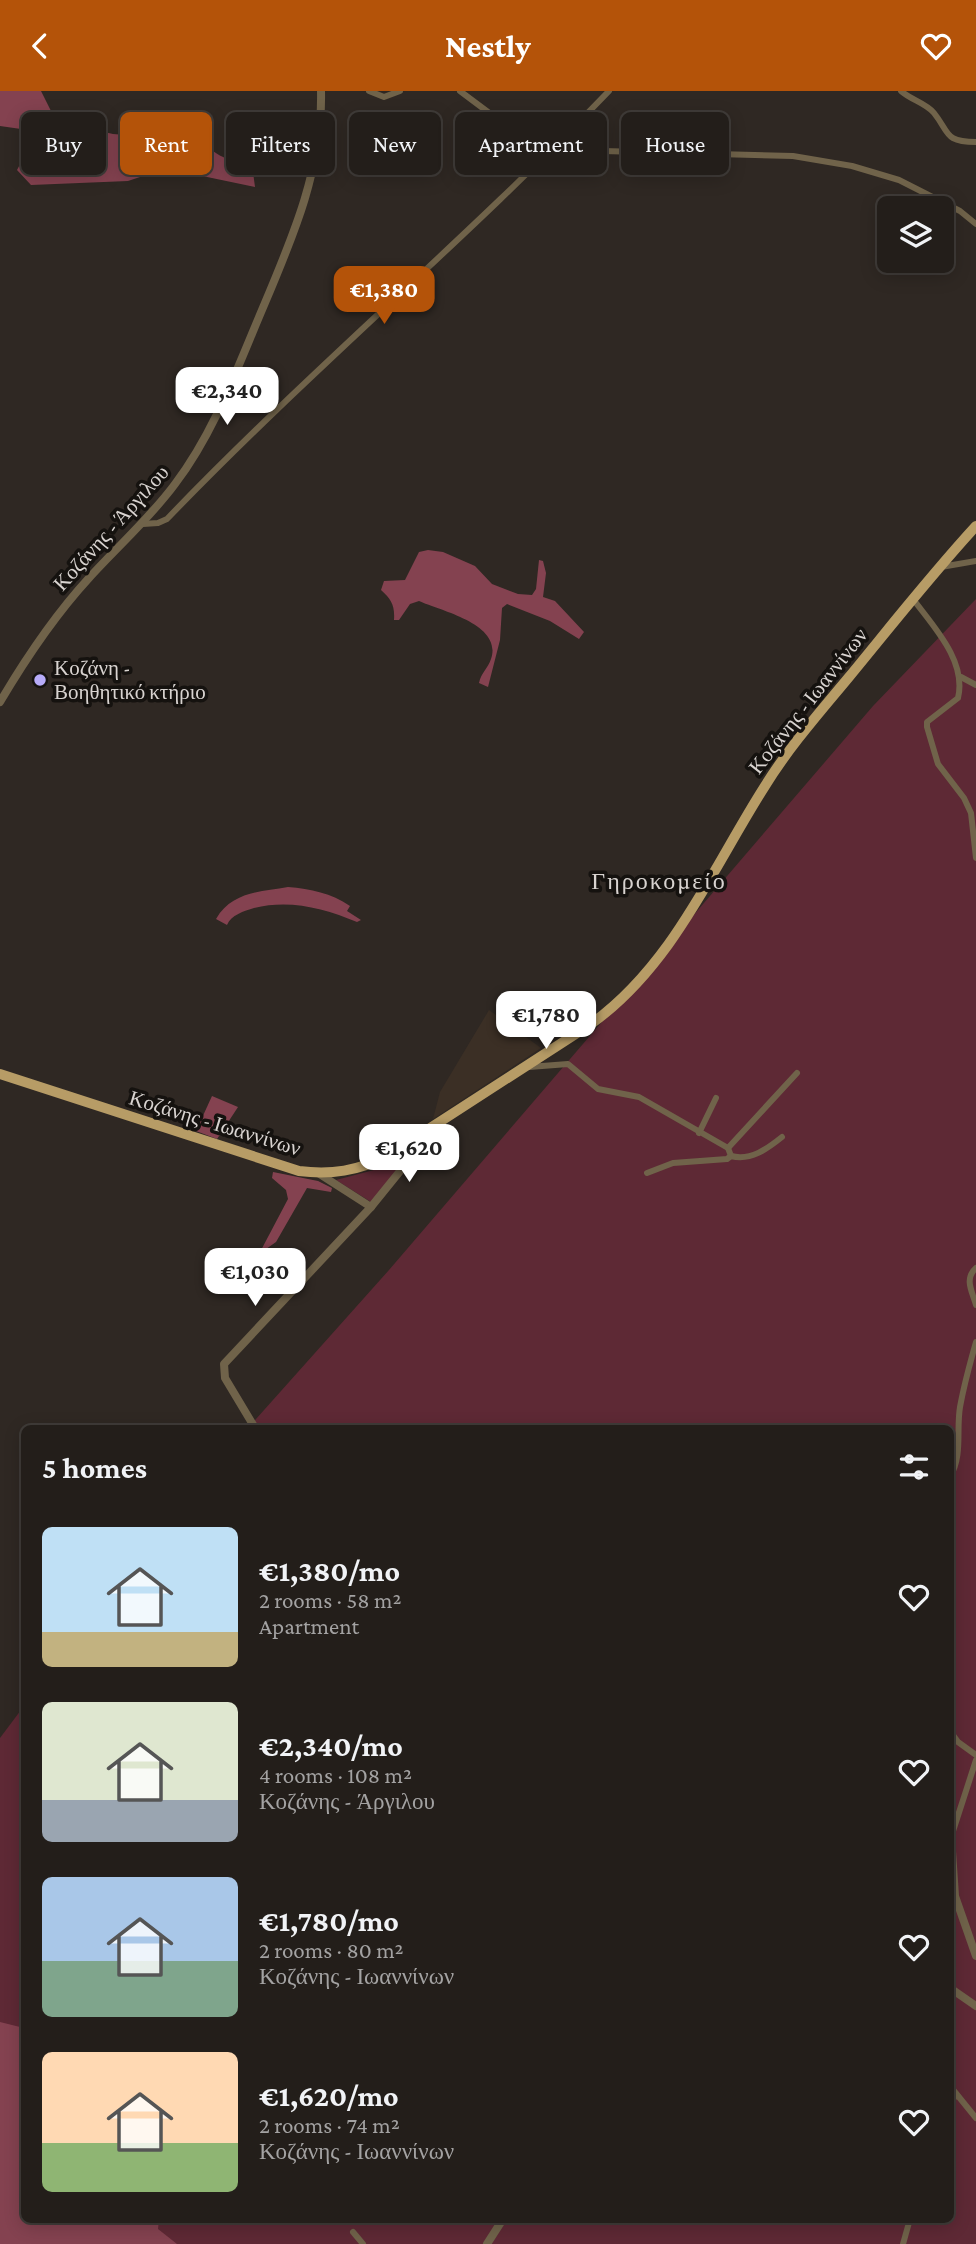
<!DOCTYPE html>
<html lang="en">
<head>
<meta charset="utf-8">
<style>
	:root { --surface:#231e1a; --page:#2f2b27; --text:#f1f3f6; --muted:#a3a2a2; --line:#403c39; --accent:#b45309 }
	body { margin:0; font-family:"Crimson Pro",serif; background:var(--page); color:var(--text); height:100vh; display:flex; flex-direction:column; font-size:26px; white-space:nowrap }
	* { box-sizing:border-box; margin:0 }
	p { font-size:23px; color:var(--muted) }
	.icon { flex:none; width:38px; height:38px; fill:none; stroke:currentColor; stroke-width:2; stroke-linecap:round; stroke-linejoin:round }
	.map { position:relative; flex:1; overflow:hidden }
	.sheet { position:absolute; left:21px; top:1334px; width:933px; height:798px; display:flex; flex-direction:column; background:var(--surface); border-radius:10px; box-shadow:0 4px 18px #0003,0 0 0 2px var(--line) }
	.sheet>* { flex:none }
	.banner { position:absolute; left:21px; top:21px; width:934px; height:63px; display:flex; gap:14px }
	.buttons { position:absolute; left:877px; top:105px; display:grid; gap:14px }
	.buttons a { display:grid; place-items:center; width:77px; height:77px; border-radius:10px; background:var(--surface); box-shadow:0 4px 18px #0003,0 0 0 2px var(--line); font-size:35px }
	.price { position:absolute; translate:-50% -60px; padding:0 16px; border-radius:14px; background:#fff; color:#222; font-size:23px; line-height:46px; filter:drop-shadow(0 2px 4px #0008) }
	.price::after { content:''; position:absolute; left:50%; top:42px; width:21px; height:16px; margin-left:-10px; background:inherit; clip-path:polygon(0 0,100% 0,50% 100%) }
	.price.selected { background:var(--accent); color:#fff }
	ul { padding:0; list-style:none }
	li { display:flex; align-items:center; gap:21px; height:175px; padding:0 21px }
	li span { display:grid; place-items:center; flex:none; width:196px; height:140px; border-radius:10px; color:#555 }
	li>.icon { margin-inline-start:auto }
	span .icon { width:84px; height:84px; fill:#fffc; stroke-width:1 }
	li b { font-size:30px }
	h2 { display:flex; justify-content:space-between; align-items:center; height:84px; padding:0 21px; font-size:30px }
	.chip { padding:0 24px; border-radius:10px; background:var(--surface); box-shadow:0 4px 18px #0003,0 0 0 2px var(--line); font-size:24px; line-height:63px }
	.chip.selected { background:var(--accent); color:#fff }
	header { display:flex; justify-content:space-between; align-items:center; height:91px; padding:0 21px; background:var(--accent); color:#fff; font-size:32px; font-weight:700 }
	.map>svg:first-child { display:block }
	.built { fill:#3b2f25 }
	.green { fill:#5e2935 }
	.forest { fill:#844250 }
	.lines { fill:none; stroke-linecap:round; stroke-linejoin:round }
	.minor { stroke:#70634a; stroke-width:6 }
	.tertiary { stroke:#70634a; stroke-width:8 }
	.primary { stroke:#b79c66; stroke-width:10 }
	.poi-dot { fill:#b7abf8; stroke:#15120f; stroke-width:2.5 }
	.labels { text-anchor:middle; dominant-baseline:central; stroke-width:7; stroke-linejoin:round; paint-order:stroke }
	.street-label { font-size:21px; fill:#d8d3d0; stroke:#15120f }
	.poi-label { font-size:21px; fill:#d8d3d0; stroke:#15120f; text-anchor:start }
	.quarter-label { font-size:24px; letter-spacing:2px; fill:#d8d3d0; stroke:#15120f }
</style>
</head>
<body>
<header><svg class="icon" aria-label="back" viewBox="0 0 24 24"><path d="M15 5l-7 7 7 7"/></svg>Nestly<svg class="icon" aria-label="heart" viewBox="0 0 24 24"><path d="M12 20l-8-8c-3-5 5-10 8-4 3-6 11-1 8 4z"/></svg></header>
<div class="map">
<svg width="976" height="2153" viewBox="0 0 976 2153">
	<rect width="100%" height="100%" fill="#2f2823"/>
	<polygon class="built" points="489,919 541,957 433,1028 440,1001"/>
	<g class="green">
		<polygon points="976,508 976,2153 0,2153 0,1647 24,1615 24,2128 950,2128 950,1337 248,1337 389,1179 873,615"/>
		<polygon points="403,1063 392,1089 371,1111 336,1089 374,1079"/>
	</g>
	<g class="forest">
		<path d="M 0,0 L 41,0 L 56,30 L 113,43 L 203,50 C 215,67 237,70 253,81 L 255,96 L 188,82 L 165,82 L 146,84 L 128,90 L 31,94 L 17,79 L 25,64 L 42,47 L 21,38 L 0,35 Z"/>
		<path d="M 428,459 L 443,461 L 475,475 L 492,493 L 518,503 L 532,504 L 536,498 L 539,469 L 543,470 L 546,482 L 543,506 L 555,510 L 584,541 L 579,548 L 550,530 L 507,513 L 502,517 L 500,549 L 488,596 L 479,592 C 481,582 488,577 491,568 C 503,533 441,520 419,510 L 410,513 L 399,529 L 394,529 C 395,514 391,508 381,499 L 384,490 L 405,489 L 419,461 Z"/>
		<path d="M 288,796 C 311,798 331,802 350,815 L 347,820 L 361,829 L 357,831 C 324,817 289,808 254,817 C 244,820 231,824 227,834 L 216,828 C 232,801 259,801 288,796 Z"/>
		<polygon points="212,1005 238,1016 217,1048 196,1040"/>
		<polygon points="273,1081 318,1090 332,1097 331,1101 307,1097 276,1151 259,1163 288,1108 286,1099 272,1087"/>
		<polygon points="0,1931 24,1937 24,2128 159,2128 158,2138 177,2153 0,2153"/>
	</g>
	<g class="lines">
		<g class="minor">
			<polyline points="369,0 384,6 400,0"/>
			<polyline points="460,0 508,36 534,39 603,60 793,65 852,75 899,89 960,120 976,133"/>
			<path d="M 901,0 C 911,9 926,12 934,22 C 950,42 944,51 976,51"/>
			<path d="M 143,433 L 158,432 L 167,428 C 309,280 467,148 609,0"/>
			<polyline points="941,476 976,470"/>
			<path d="M 913,508 C 933,535 967,570 958,607 L 927,631 L 927,636 L 938,673 L 964,707 L 971,722 L 976,767"/>
			<polyline points="961,586 976,594"/>
			<polyline points="529,976 568,973 598,998 639,1006 728,1057 731,1065"/>
			<polyline points="699,1042 716,1007"/>
			<polyline points="728,1057 797,982"/>
			<path d="M 647,1082 L 673,1072 L 727,1068 L 731,1065 C 751,1070 767,1058 782,1046"/>
			<path d="M 976,1177 C 964,1188 972,1200 976,1214"/>
			<path d="M 950,1386 C 963,1364 956,1340 960,1316 C 964,1294 970,1272 976,1251"/>
			<polyline points="950,1640 958,1651 976,1664"/>
			<polyline points="953,1740 976,1669"/>
			<polyline points="950,1995 976,2027"/>
			<polyline points="950,2014 956,2003"/>
			<polyline points="353,2141 363,2153"/>
			<polyline points="903,2153 910,2128"/>
		</g>
		<g class="tertiary">
			<path d="M 0,611 C 26,567 55,524 89,487 C 118,455 150,427 175,393 C 210,347 232,291 254,238 C 286,161 323,85 321,0"/>
			<polyline points="318,1082 371,1116"/>
			<polyline points="255,1337 225,1287 224,1273 371,1116 439,1032"/>
			<polyline points="950,1730 955,1805 976,1865"/>
			<polyline points="950,1897 976,1915"/>
			<polyline points="487,2153 503,2128"/>
		</g>
		<path class="primary" d="M 0,983 L 299,1080 C 331,1084 358,1080 387,1065 L 591,933 C 673,874 712,778 765,695 C 789,656 820,621 849,586 C 891,535 931,484 976,435"/>
	</g>
	<circle class="poi-dot" cx="40" cy="589" r="7"/>
	<g class="labels">
		<g class="street-label">
			<text transform="translate(111 437) rotate(-48)">Κοζάνης - Άργιλου</text>
			<text transform="translate(808 610) rotate(-52)">Κοζάνης - Ιωαννίνων</text>
			<text transform="translate(215 1032) rotate(17)">Κοζάνης - Ιωαννίνων</text>
		</g>
		<g class="poi-label">
			<text x="54" y="577">Κοζάνη -<tspan x="54" dy="24">Βοηθητικό κτήριο</tspan></text>
		</g>
		<g class="quarter-label">
			<text x="659" y="789">Γηροκομείο</text>
		</g>
	</g>
</svg>
<div class="buttons">
<a><svg class="icon" aria-label="layers" viewBox="0 0 24 24"><path d="M12 4l9 5-9 5-9-5zM3 14l9 5 9-5"/></svg></a>
</div>
<b class="price selected" style="left:384px;top:235px">€1,380</b>
<b class="price" style="left:227px;top:336px">€2,340</b>
<b class="price" style="left:546px;top:960px">€1,780</b>
<b class="price" style="left:409px;top:1093px">€1,620</b>
<b class="price" style="left:255px;top:1217px">€1,030</b>
<div class="banner">
<a class="chip">Buy</a>
<a class="chip selected">Rent</a>
<a class="chip">Filters</a>
<a class="chip">New</a>
<a class="chip">Apartment</a>
<a class="chip">House</a>
</div>
<section class="sheet">
<h2>5 homes<svg class="icon" aria-label="filters" viewBox="0 0 24 24"><path d="M4 7h16M4 17h16"/><circle cx="9" cy="7" r="2"/><circle cx="15" cy="17" r="2"/></svg></h2>
<ul>
<li><span style="background:linear-gradient(#bfe0f5 75%,#c2b280 0)"><svg class="icon" aria-label="home" viewBox="0 0 24 24"><path d="M3 11l9-7 9 7M6 9v11h12V9"/></svg></span><div><b>€1,380/mo</b><p>2 rooms · 58 m²</p><p>Apartment</p></div><svg class="icon" aria-label="heart" viewBox="0 0 24 24"><path d="M12 20l-8-8c-3-5 5-10 8-4 3-6 11-1 8 4z"/></svg></li>
<li><span style="background:linear-gradient(#dfe7d0 70%,#9aa5b1 0)"><svg class="icon" aria-label="home" viewBox="0 0 24 24"><path d="M3 11l9-7 9 7M6 9v11h12V9"/></svg></span><div><b>€2,340/mo</b><p>4 rooms · 108 m²</p><p>Κοζάνης - Άργιλου</p></div><svg class="icon" aria-label="heart" viewBox="0 0 24 24"><path d="M12 20l-8-8c-3-5 5-10 8-4 3-6 11-1 8 4z"/></svg></li>
<li><span style="background:linear-gradient(#a9c7e8 60%,#7fa58c 0)"><svg class="icon" aria-label="home" viewBox="0 0 24 24"><path d="M3 11l9-7 9 7M6 9v11h12V9"/></svg></span><div><b>€1,780/mo</b><p>2 rooms · 80 m²</p><p>Κοζάνης - Ιωαννίνων</p></div><svg class="icon" aria-label="heart" viewBox="0 0 24 24"><path d="M12 20l-8-8c-3-5 5-10 8-4 3-6 11-1 8 4z"/></svg></li>
<li><span style="background:linear-gradient(#ffd9b3 65%,#8fb573 0)"><svg class="icon" aria-label="home" viewBox="0 0 24 24"><path d="M3 11l9-7 9 7M6 9v11h12V9"/></svg></span><div><b>€1,620/mo</b><p>2 rooms · 74 m²</p><p>Κοζάνης - Ιωαννίνων</p></div><svg class="icon" aria-label="heart" viewBox="0 0 24 24"><path d="M12 20l-8-8c-3-5 5-10 8-4 3-6 11-1 8 4z"/></svg></li>
</ul>
</section>
</div>
</body>
</html>
